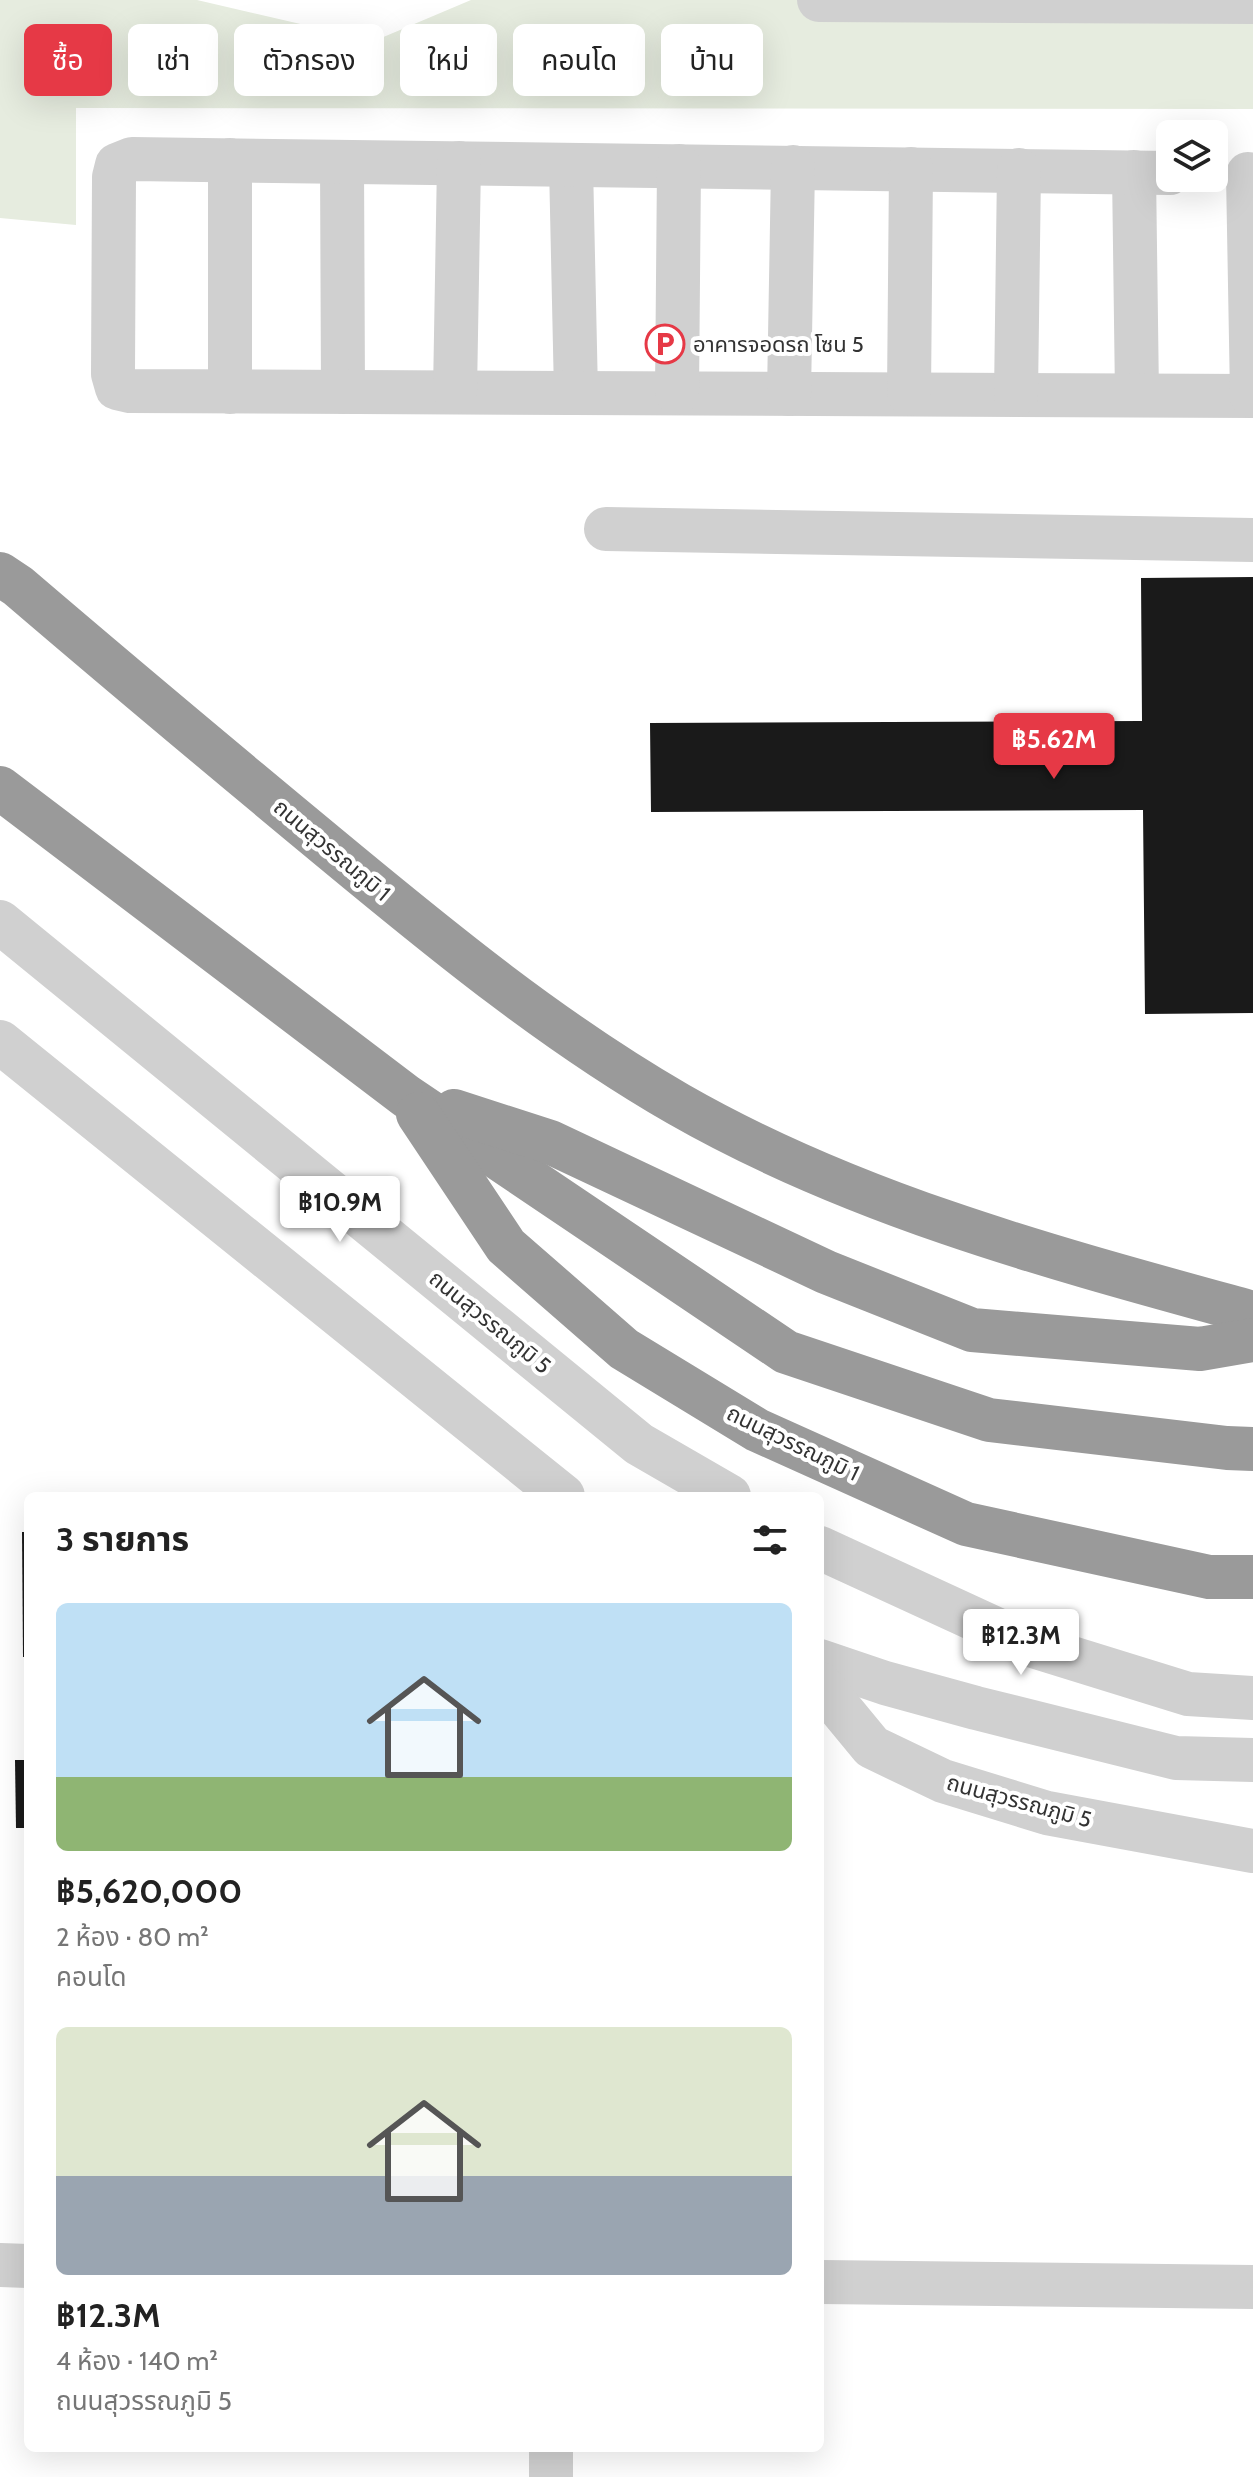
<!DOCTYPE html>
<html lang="th">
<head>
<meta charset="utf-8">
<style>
	:root { --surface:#fff; --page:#f2f2f2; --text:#222; --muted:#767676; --accent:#e63946 }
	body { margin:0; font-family:Cabin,"Noto Sans Thai",sans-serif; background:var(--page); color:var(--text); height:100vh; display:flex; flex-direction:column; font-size:30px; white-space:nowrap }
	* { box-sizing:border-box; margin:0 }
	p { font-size:26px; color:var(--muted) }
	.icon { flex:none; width:44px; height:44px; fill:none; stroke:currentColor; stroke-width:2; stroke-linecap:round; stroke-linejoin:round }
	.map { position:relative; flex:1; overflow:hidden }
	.side { position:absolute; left:24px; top:1492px; width:800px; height:960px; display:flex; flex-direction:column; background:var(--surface); border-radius:12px; box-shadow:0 8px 32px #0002 }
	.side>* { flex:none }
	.top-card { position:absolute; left:24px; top:24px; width:800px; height:72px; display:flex; gap:16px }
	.fabs { position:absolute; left:1156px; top:120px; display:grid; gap:16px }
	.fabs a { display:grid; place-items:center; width:72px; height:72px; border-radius:12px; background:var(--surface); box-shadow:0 8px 32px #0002; font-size:40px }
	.price { position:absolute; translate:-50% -68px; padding:0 18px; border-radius:8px; background:#fff; color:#222; font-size:26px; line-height:52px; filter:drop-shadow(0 2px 4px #0008) }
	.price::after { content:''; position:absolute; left:50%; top:48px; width:24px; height:18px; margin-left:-12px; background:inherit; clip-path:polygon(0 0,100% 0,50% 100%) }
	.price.on { background:var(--accent); color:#fff }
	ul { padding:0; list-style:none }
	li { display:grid; align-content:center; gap:16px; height:424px; padding:0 32px }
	li span { display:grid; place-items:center; height:248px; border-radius:12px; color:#555 }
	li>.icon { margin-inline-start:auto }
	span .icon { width:144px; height:144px; fill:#fffc; stroke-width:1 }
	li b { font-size:34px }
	h2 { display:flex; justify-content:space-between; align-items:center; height:96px; padding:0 32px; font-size:34px }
	.chip { padding:0 28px; border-radius:12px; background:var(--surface); box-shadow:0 8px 32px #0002; font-size:28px; line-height:72px }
	.chip.on { background:var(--accent); color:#fff }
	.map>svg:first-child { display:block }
	.green { fill:#e6ecdf }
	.building { fill:#1a1a1a }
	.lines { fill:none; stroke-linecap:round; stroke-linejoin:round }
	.minor { stroke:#d0d0d0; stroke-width:44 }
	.highway { stroke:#9a9a9a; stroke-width:44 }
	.labels { text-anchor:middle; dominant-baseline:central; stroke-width:8; stroke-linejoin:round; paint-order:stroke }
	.poi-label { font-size:22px; fill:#333; stroke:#fff; text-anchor:start }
	.street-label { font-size:22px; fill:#333; stroke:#fff }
</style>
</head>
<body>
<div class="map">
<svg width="1253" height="2477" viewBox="0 0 1253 2477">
	<rect width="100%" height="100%" fill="#fff"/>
	<polygon class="green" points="0,0 197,0 374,41 471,0 1253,0 1253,109 76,108 76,225 0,218"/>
	<g class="building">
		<polygon points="1253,577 1253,1013 1145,1014 1143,810 651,812 650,723 1142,721 1141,578"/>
		<polygon points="22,1532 28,1532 28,1657 23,1657"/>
		<polygon points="15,1760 28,1760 28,1828 16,1828"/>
	</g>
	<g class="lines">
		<g class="minor">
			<polyline points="819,0 1253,2"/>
			<polyline points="342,162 343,392"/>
			<polyline points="571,165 576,393"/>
			<polyline points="1134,172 1137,395"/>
			<polyline points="1170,173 132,159 117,165 114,177 113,374 117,388 130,391 1253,396"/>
			<polyline points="1248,174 1252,396"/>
			<polyline points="230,392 230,160"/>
			<polyline points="455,392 459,163"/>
			<polyline points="677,393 679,166"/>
			<polyline points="789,394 793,167"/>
			<polyline points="909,394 911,169"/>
			<polyline points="1016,395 1019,170"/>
			<polyline points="606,529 1253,540"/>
			<polyline points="0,922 639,1444 729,1496"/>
			<polyline points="0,1042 563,1496"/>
			<polyline points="820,1548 1033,1646 1188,1694 1253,1698"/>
			<polyline points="820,1661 885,1683 976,1708 1176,1758 1253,1760"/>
			<polyline points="820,1684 872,1747 943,1781 1047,1813 1253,1851"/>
			<polyline points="0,2265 28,2266"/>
			<polyline points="820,2282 1253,2287"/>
			<polyline points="551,2477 551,2448"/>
		</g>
		<g class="highway">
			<path d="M 0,574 L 18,586 C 122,675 226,762 331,849 C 442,941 553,1032 678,1104 C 856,1206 1057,1259 1253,1313"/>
			<polyline points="0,788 406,1096 786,1352 989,1420 1227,1448 1253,1449"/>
			<polyline points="454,1111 550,1142 826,1272 972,1330 1200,1349 1253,1340"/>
			<polyline points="418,1114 506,1246 624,1349 757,1430 966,1524 1209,1577 1253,1577"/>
		</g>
	</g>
	<defs>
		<g id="parking-ring" transform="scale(2)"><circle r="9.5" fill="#fff" stroke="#e63946" stroke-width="1.5"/><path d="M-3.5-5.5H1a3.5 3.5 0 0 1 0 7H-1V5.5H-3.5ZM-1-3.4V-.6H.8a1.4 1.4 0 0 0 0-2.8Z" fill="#e63946"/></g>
	</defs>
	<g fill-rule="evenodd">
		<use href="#parking-ring" x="665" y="344"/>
	</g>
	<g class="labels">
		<g class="poi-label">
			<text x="693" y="344">อาคารจอดรถ โซน 5</text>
		</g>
		<g class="street-label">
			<text transform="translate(332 850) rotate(40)">ถนนสุวรรณภูมิ 1</text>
			<text transform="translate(490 1322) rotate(39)">ถนนสุวรรณภูมิ 5</text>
			<text transform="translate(793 1443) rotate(26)">ถนนสุวรรณภูมิ 1</text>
			<text transform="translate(1019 1801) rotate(15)">ถนนสุวรรณภูมิ 5</text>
		</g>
	</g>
</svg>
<div class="fabs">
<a><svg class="icon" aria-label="layers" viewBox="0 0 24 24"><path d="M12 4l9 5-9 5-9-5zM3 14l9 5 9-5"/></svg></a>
</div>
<b class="price on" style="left:1054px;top:781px">฿5.62M</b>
<b class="price" style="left:340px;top:1244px">฿10.9M</b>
<b class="price" style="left:1021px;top:1677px">฿12.3M</b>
<div class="top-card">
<a class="chip on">ซื้อ</a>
<a class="chip">เช่า</a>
<a class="chip">ตัวกรอง</a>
<a class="chip">ใหม่</a>
<a class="chip">คอนโด</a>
<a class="chip">บ้าน</a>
</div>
<section class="side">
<h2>3 รายการ<svg class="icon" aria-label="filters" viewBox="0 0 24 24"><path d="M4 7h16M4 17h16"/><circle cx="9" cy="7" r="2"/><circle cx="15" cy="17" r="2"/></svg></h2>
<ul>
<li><span style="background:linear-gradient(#bfe0f5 70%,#8fb573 0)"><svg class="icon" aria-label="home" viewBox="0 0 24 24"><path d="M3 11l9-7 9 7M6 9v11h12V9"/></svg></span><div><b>฿5,620,000</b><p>2 ห้อง · 80 m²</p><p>คอนโด</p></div></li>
<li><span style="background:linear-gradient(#dfe7d0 60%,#9aa5b1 0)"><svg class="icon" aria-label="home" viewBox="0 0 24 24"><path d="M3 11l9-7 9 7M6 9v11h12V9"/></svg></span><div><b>฿12.3M</b><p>4 ห้อง · 140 m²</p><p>ถนนสุวรรณภูมิ 5</p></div></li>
</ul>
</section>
</div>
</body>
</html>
